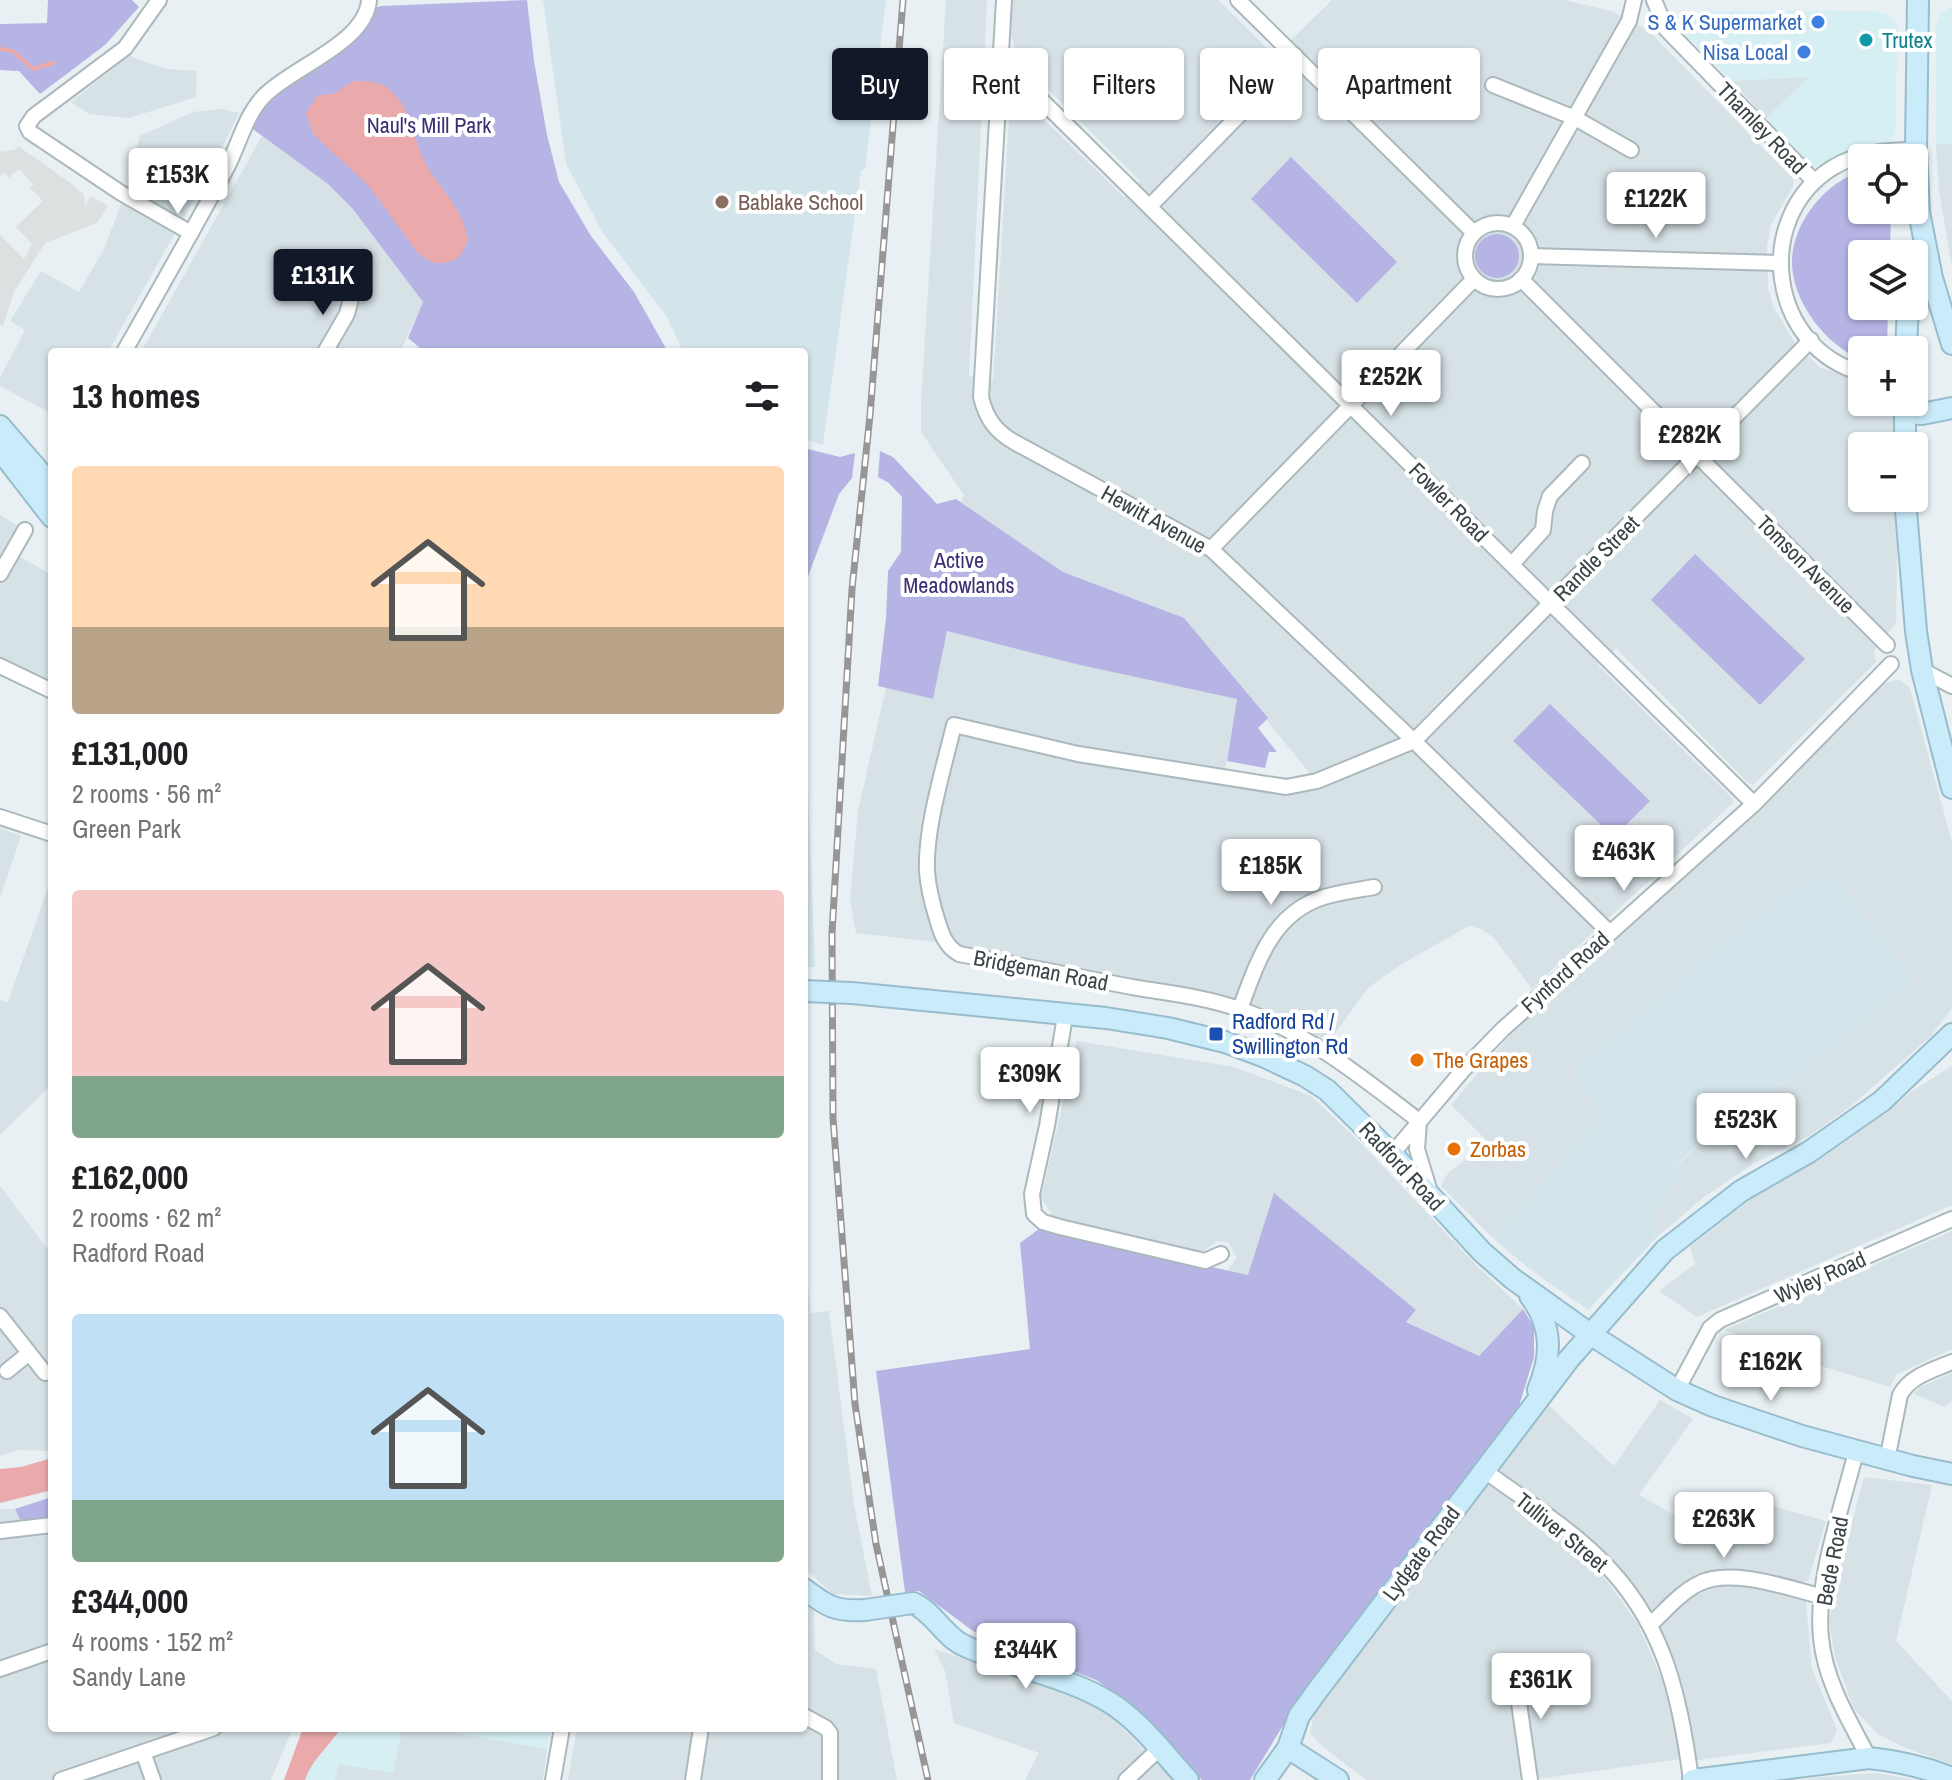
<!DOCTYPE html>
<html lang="en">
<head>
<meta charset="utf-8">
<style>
	:root { --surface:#fff; --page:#f2f2f2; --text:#202124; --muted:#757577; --accent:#111827 }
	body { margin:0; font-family:"Archivo Narrow",sans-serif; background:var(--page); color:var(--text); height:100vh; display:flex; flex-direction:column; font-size:30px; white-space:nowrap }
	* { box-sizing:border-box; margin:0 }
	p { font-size:26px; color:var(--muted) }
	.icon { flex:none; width:44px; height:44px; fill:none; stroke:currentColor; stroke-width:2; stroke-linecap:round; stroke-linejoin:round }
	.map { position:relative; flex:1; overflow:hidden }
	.side { position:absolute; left:48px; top:348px; width:760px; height:1384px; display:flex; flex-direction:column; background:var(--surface); border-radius:8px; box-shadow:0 2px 6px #0004 }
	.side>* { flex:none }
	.guide { position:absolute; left:832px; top:48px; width:760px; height:72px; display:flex; gap:16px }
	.fabs { position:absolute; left:1848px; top:144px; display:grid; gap:16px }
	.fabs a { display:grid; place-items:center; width:80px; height:80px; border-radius:8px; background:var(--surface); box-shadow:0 2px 6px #0004; font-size:40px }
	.price { position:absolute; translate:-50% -68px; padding:0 18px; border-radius:8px; background:#fff; color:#222; font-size:26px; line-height:52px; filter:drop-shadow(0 2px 4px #0008) }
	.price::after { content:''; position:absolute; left:50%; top:48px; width:24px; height:18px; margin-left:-12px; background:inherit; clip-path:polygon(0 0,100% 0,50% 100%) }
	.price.on { background:var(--accent); color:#fff }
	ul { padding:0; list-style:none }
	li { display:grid; align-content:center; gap:16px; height:424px; padding:0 24px }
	li span { display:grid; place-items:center; height:248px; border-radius:8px; color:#555 }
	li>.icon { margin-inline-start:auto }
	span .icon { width:144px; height:144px; fill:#fffc; stroke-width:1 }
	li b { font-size:34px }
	h2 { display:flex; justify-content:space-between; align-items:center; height:96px; padding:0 24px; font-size:34px }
	.tag { padding:0 28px; border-radius:8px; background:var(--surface); box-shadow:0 2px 6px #0004; font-size:28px; line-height:72px }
	.tag.on { background:var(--accent); color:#fff }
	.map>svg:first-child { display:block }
	.residential { fill:#d7e2e6 }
	.commercial { fill:#d5eff3 }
	.education { fill:#d3e4eb }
	.green { fill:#b5b4e4 }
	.parking { fill:#dce0e1 }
	.water { fill:#eaa9ab }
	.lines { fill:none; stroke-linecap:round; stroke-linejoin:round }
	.stream { stroke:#eaa9ab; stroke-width:4 }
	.street-casing { stroke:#abb9bd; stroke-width:18 }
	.secondary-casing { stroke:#99bccc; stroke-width:24 }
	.street { stroke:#fff; stroke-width:14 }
	.secondary { stroke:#caebfa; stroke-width:20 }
	.rail-casing { stroke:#969696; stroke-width:7 }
	.rail { stroke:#fff; stroke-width:4; stroke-dasharray:12; stroke-linecap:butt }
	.secondary-bridge-casing { stroke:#99bccc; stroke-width:24; stroke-linecap:butt }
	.secondary-bridge { stroke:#caebfa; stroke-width:20 }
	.shop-dot { fill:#3f7fe0; stroke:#fff; stroke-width:3 }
	.culture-dot { fill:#0f9aa8; stroke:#fff; stroke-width:3 }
	.education-dot { fill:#8d6e63; stroke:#fff; stroke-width:3 }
	.transit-dot { fill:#1a4fb4; stroke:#fff; stroke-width:3 }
	.food-dot { fill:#e8710a; stroke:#fff; stroke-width:3 }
	.labels { text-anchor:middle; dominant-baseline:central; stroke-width:8; stroke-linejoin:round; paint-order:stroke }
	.shop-label { font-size:22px; fill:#366cbe; stroke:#fff; text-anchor:end }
	.culture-label { font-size:22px; fill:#0d838f; stroke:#fff; text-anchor:start }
	.park-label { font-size:22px; fill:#3b2f73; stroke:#fff }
	.street-label { font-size:22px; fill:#374345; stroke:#fff }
	.education-label { font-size:22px; fill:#785e54; stroke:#fff; text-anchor:start }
	.transit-label { font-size:22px; fill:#164399; stroke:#fff; text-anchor:start }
	.food-label { font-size:22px; fill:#c56008; stroke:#fff; text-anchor:start }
</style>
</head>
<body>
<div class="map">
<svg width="1952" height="1780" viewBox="0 0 1952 1780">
	<rect width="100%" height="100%" fill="#e8f0f3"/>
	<g class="residential">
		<polygon points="946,0 987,0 969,376 993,382 1010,103 1017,99 1023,99 1124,197 1140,181 1026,67 1015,50 1011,34 1013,0 1218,0 1275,56 1332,0 1564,0 1612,11 1649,31 1793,179 1793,186 1771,225 1767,246 1768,288 1773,306 1794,342 1819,367 1862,381 1862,402 1898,402 1898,446 1862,446 1862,498 1898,498 1896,623 1874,651 1876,662 1753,785 1747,782 1616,648 1598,665 1732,798 1733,803 1532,989 1494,938 1481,929 1469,926 1400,965 1368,988 1323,1050 1240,1009 1047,972 946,943 856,933 850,900 858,811 886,687 933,699 947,631 1080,665 1237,699 1224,777 1286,787 1316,781 1184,619 1063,572 961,502 964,495 921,432 921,402"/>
		<polygon points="129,56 166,69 197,71 196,97 129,118 89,114 71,102"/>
		<polygon points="1810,76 1766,119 1732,81"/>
		<polygon points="221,109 239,113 215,162 108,352 52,352 52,414 0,386 0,378 25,330 10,321 41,271 79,292 103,251 125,195 140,136 193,112"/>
		<polygon points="262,136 328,184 352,208 423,302 400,352 141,352"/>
		<polygon points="1936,144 1952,144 1952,268 1939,191"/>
		<polygon points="0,515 25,530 13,553 52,575 52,691 0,666"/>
		<polygon points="1898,679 1910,688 1952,842 1952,1007 1949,1012 1931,1036 1850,1107 1809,1136 1753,1164 1704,1197 1656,1238 1652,1210 1681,1180 1675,1169 1698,1144 1714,1130 1783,1085 1847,1038 1891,997 1913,981 1759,913 1573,1069 1600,1118 1493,1238 1441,1186 1448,1173 1489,1143 1451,1105 1517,1027 1548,996 1755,815 1883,684"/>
		<polygon points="0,828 21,836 0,898"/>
		<polygon points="52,876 52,1084 0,1135 0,1000 8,1002"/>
		<polygon points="1077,1041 1234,1067 1311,1096 1358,1140 1477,1266 1523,1309 1479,1356 1405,1321 1416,1311 1274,1193 1249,1275 1227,1271 1237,1258 1228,1242 1217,1241 1202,1252 1053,1216 1041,1198"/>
		<polygon points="1952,1066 1952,1205 1697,1317 1659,1291 1695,1264 1690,1247 1753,1197 1823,1157 1889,1111 1911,1092"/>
		<polygon points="0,1186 52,1255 52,1451 17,1450 0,1456"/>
		<polygon points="1952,1231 1952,1349 1897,1374 1890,1387 1801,1360 1799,1357 1724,1330"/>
		<polygon points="804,1252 811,1313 829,1311 854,1505 872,1596 833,1594 804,1568"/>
		<polygon points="1952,1373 1952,1401 1945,1407 1914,1394 1920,1387"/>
		<polygon points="1660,1400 1693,1419 1639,1495 1711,1536 1733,1495 1826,1521 1808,1581 1797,1584 1711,1577 1697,1573 1656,1614 1650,1614 1582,1535 1496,1469 1546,1403 1614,1466"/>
		<polygon points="1864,1477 1932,1485 1896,1641 1952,1701 1952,1764 1905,1748 1878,1734 1854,1709 1835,1657 1829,1621 1835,1585"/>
		<polygon points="1484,1485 1489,1485 1559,1536 1598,1569 1638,1624 1667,1691 1681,1759 1537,1779 1520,1679 1525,1674 1528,1665 1521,1657 1512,1655 1504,1663 1504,1674 1512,1678 1519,1735 1520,1780 1366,1780 1322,1746 1310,1733 1315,1710"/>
		<polygon points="52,1497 52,1728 293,1728 271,1780 0,1780 0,1509 15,1509"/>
		<polygon points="1749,1583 1801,1596 1806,1601 1812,1669 1837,1730 1831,1743 1697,1760 1681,1688 1658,1626 1693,1595 1700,1594 1715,1585"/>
		<polygon points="804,1599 814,1608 815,1650 836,1664 876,1669 897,1780 568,1780 577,1728 804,1728"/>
		<polygon points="934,1649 1083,1698 1095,1704 1112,1717 1173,1780 1025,1780 1039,1753 954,1723 945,1671"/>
		<polygon points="402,1728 428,1728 547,1749 543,1780 335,1780 338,1764 393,1773"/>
		<polygon points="1877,1773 1917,1780 1799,1780 1822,1777"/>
	</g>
	<g class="commercial">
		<polygon points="1952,7 1952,144 1936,144 1936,25 1942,13"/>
		<polygon points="1699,11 1877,11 1889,15 1898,27 1895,133 1890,142 1842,153 1813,168 1766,119 1809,77 1732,81 1683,32 1687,17"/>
		<polygon points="341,1728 402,1728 393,1773 338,1764 335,1780 305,1780 310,1766 324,1749 329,1746"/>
		<polygon points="428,1728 550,1728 547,1749"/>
	</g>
	<g class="education">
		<polygon points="543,0 886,0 865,169 861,170 823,445 804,439 804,352 683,352 667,317 603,233 566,164"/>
		<polygon points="804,688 815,967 804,967"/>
		<polygon points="1834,877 1914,980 1891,997 1847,1038 1783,1085 1714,1130 1697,1144 1675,1168 1681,1179 1653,1210 1656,1238 1588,1310 1527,1267 1493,1238 1600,1118 1573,1069 1759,913 1787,893 1816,880"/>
	</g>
	<g class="green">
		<polygon points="48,0 132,0 139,7 105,45 40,94 19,71 0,70 0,24 47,23"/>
		<path d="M 527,0 L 534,61 L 547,135 L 559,182 L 591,236 L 634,292 L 668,352 L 425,352 L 408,338 L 423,302 L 352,208 L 328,184 L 250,127 C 257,117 263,104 272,96 C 297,75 371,41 375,8 L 381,6 Z"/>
		<polygon points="1291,157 1397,262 1357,303 1251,199"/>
		<path d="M 1862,171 L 1862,210 L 1891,210 L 1890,254 L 1862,254 L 1862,306 L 1888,306 L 1887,350 L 1862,350 L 1862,360 C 1827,346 1793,303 1792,264 C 1791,224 1825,182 1862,171 Z"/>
		<circle cx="1497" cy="256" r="22"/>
		<polygon points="804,448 840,457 855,453 852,478 839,494 804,587"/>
		<polygon points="880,451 893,457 937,504 956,499 1063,572 1184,618 1268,718 1258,728 1277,752 1269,752 1265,768 1227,761 1237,699 1080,665 947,631 933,699 878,686 886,618 888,571 901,552 902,497 889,483 878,477"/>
		<polygon points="1695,554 1805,659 1760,705 1651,600"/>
		<polygon points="1550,704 1650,801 1614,837 1513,741"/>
		<polygon points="1274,1193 1416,1310 1406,1322 1479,1356 1523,1309 1534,1327 1534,1357 1519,1406 1287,1719 1250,1780 1202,1780 1130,1703 1096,1680 973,1631 919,1591 905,1592 876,1371 1030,1349 1020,1243 1039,1229 1248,1275"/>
		<polygon points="52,1497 52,1521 22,1523 15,1509"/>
	</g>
	<polygon class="parking" points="18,146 72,184 84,195 85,206 91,196 108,206 97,223 45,243 14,292 3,326 0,324 0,235 24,259 32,244 16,227 43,201 30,188 33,184 19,169 8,178 4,173 0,176 0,152 15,150"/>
	<g class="water">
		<path d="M 353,81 C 369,81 382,81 393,93 C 412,112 413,138 424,161 C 436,185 464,209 467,237 C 468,246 462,252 457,259 C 440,266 430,264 417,252 L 368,185 L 313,134 L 306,113 L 318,95 L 334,94 Z"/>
		<polygon points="52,1458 52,1490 0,1503 0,1469 21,1467"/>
		<path d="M 303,1728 L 341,1728 C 329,1747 312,1759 305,1780 L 284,1780 Z"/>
	</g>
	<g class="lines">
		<polyline class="stream" points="0,49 13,51 33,69 53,63"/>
		<g class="street-casing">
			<g id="street">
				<polyline points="159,0 125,48 34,116 27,126 30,132 121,193 191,233"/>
				<path d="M 1004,0 L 981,397 C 986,418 995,431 1014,442 L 1211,549 L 1414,741 L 1609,932"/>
				<polyline points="1238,0 1474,233"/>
				<polyline points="1654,0 1666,29 1814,181"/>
				<polyline points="1001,77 1026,85 1754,804"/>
				<polyline points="1493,85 1575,118 1631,150"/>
				<polyline points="1150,206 1296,57"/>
				<circle cx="1498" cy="256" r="33"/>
				<polyline points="1513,226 1629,21 1634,0"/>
				<polyline points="1531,256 1779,263"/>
				<polyline points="1521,279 1887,645"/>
				<path d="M 124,352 C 158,292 192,232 225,171 C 239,146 244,117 264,96 C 292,67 366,43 369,0"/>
				<polyline points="325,352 347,314 352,295"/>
				<path d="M 1862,373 C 1769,348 1752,218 1832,168 C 1858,152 1887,150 1916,150"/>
				<polyline points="1211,549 1474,279"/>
				<polyline points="1512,564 1543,530 1545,511 1550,496 1582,463"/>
				<polyline points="0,574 25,530"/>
				<polyline points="0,666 52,691"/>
				<polyline points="1922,670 1952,686"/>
				<polyline points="0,817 52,834"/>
				<path d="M 1240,1009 C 1257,963 1272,913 1324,897 C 1340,892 1357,890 1374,887"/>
				<polyline points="1065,1016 1047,1126 1032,1194 1034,1214 1043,1222 1060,1227 1205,1261 1221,1254"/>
				<polyline points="1392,1154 1464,1069 1503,1029 1754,804 1891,664"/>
				<path d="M 1430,1192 L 1417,1149 L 1419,1121 C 1363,1078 1307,1032 1239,1009 C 1205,997 1168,993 1132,987 C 1074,976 1016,965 959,954 C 945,946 941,933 937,919 C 932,903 928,887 927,871 C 925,828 944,767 954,725 L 1078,754 L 1286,787 L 1317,781 L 1414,741 L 1811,340"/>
				<polyline points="0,1316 45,1373"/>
				<polyline points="7,1371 29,1353"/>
				<polyline points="1677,1390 1710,1328 1720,1320 1952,1219"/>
				<path d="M 1856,1452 C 1842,1507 1815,1583 1821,1638 C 1825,1681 1849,1720 1869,1758"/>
				<path d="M 1887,1460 L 1900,1395 C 1910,1376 1933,1370 1952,1362"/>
				<path d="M 1485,1471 C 1523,1499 1564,1524 1598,1557 C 1663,1619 1680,1694 1691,1780"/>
				<polyline points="0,1531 52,1525"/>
				<path d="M 1651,1624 C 1665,1611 1680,1593 1698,1584 C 1730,1567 1788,1588 1820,1596"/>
				<polyline points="1514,1668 1530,1780"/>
				<polyline points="0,1669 52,1651"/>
				<polyline points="804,1716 826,1728 830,1733 830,1780"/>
				<polyline points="143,1752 153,1780"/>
				<polyline points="61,1780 214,1728"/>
				<polyline points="553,1780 562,1728"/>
				<polyline points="693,1780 701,1728"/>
				<polyline points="1126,1780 1159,1749"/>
			</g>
		</g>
		<g class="secondary-casing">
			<g id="secondary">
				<polyline points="1918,0 1916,150 1919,212 1932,278 1952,344"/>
				<polyline points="1906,350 1908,306"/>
				<polyline points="1905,402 1905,446"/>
				<polyline points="1904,413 1922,414 1952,408"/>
				<polyline points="0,426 52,486"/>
				<polyline points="0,450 52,517"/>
				<polyline points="1905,498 1916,631 1922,670 1952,788"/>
				<polyline points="852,993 1106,1018 1168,1028 1225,1042 1265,1057 1305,1076 1327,1090 1392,1154 1482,1252 1513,1279 1590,1334 1677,1390 1713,1406 1802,1436 1913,1466 1952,1474"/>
				<path d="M 1530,1296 C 1553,1326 1552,1356 1538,1390"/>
				<path d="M 804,1589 C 827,1606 835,1612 865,1610"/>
				<path d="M 913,1603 C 934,1612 944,1637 965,1646 C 1012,1668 1064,1675 1109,1702 C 1139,1720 1164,1754 1188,1780"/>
				<polyline points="1288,1748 1338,1780"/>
				<polyline points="1265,1780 1288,1748 1299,1716 1317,1691 1569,1359 1665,1250 1741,1191 1809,1152 1882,1101 1952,1034"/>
				<path d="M 1693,1780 L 1869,1758 C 1897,1761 1925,1767 1952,1778"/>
			</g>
		</g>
		<use href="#street" class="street"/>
		<use href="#secondary" class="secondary"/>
		<g class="rail-casing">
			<polyline id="rail" points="903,0 870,415 852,589 832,933 833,1118 855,1404 876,1544 928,1780"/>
		</g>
		<use href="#rail" class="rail"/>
		<g class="secondary-bridge-casing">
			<g id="secondary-bridge">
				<polyline points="804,991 852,993"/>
				<polyline points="865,1610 913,1603"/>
			</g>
		</g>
		<use href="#secondary-bridge" class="secondary-bridge"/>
	</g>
	<g class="shop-dot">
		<circle cx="1818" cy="22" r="8"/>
		<circle cx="1804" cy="52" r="8"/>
	</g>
	<circle class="culture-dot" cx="1866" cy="40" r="8"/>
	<circle class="education-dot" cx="722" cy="202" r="8"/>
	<rect class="transit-dot" x="1208" y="1026" width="16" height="16" rx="4"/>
	<g class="food-dot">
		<circle cx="1417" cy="1060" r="8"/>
		<circle cx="1454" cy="1149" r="8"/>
	</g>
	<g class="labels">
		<g class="shop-label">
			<text x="1802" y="22">S &amp; K Supermarket</text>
			<text x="1788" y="52">Nisa Local</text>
		</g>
		<g class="culture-label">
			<text x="1882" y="40">Trutex</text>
		</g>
		<g class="park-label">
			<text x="429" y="125">Naul's Mill Park</text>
			<text x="959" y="560">Active<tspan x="959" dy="25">Meadowlands</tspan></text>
		</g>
		<g class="street-label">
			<text transform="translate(1762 128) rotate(46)">Thamley Road</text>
			<text transform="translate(1449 502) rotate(45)">Fowler Road</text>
			<text transform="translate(1154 519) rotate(29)">Hewitt Avenue</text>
			<text transform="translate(1596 558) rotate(-45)">Randle Street</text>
			<text transform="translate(1806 564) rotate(45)">Tomson Avenue</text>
			<text transform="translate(1041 970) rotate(11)">Bridgeman Road</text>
			<text transform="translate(1565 972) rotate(-42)">Fynford Road</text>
			<text transform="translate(1402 1166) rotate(47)">Radford Road</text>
			<text transform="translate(1820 1277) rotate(-24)">Wyley Road</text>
			<text transform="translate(1562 1532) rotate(39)">Tulliver Street</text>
			<text transform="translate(1421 1553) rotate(-53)">Lydgate Road</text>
			<text transform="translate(1832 1561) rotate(-79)">Bede Road</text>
		</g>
		<g class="education-label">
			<text x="738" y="202">Bablake School</text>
		</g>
		<g class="transit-label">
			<text x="1232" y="1021">Radford Rd /<tspan x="1232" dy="25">Swillington Rd</tspan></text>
		</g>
		<g class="food-label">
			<text x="1433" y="1060">The Grapes</text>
			<text x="1470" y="1149">Zorbas</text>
		</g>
	</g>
</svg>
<div class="fabs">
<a><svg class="icon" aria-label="locate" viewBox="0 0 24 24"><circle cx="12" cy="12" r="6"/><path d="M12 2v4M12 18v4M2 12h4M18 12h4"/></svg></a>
<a><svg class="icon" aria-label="layers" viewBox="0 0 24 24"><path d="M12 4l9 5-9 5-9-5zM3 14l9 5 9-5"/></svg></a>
<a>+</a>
<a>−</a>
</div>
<b class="price" style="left:178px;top:216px">£153K</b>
<b class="price" style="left:1656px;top:240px">£122K</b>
<b class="price on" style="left:323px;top:317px">£131K</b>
<b class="price" style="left:1391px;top:418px">£252K</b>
<b class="price" style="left:1690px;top:476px">£282K</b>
<b class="price" style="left:1624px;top:893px">£463K</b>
<b class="price" style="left:1271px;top:907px">£185K</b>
<b class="price" style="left:1030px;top:1115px">£309K</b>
<b class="price" style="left:1746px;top:1161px">£523K</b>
<b class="price" style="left:1771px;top:1403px">£162K</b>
<b class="price" style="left:1724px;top:1560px">£263K</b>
<b class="price" style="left:1026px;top:1691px">£344K</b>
<b class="price" style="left:1541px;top:1721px">£361K</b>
<div class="guide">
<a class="tag on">Buy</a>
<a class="tag">Rent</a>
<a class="tag">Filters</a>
<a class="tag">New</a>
<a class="tag">Apartment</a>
</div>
<section class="side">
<h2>13 homes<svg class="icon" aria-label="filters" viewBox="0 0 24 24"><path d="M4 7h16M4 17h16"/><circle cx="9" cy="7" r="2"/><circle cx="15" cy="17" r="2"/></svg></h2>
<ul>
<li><span style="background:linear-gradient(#ffd9b3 65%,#b9a48a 0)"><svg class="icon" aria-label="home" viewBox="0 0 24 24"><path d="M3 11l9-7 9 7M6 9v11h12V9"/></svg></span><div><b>£131,000</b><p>2 rooms · 56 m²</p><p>Green Park</p></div></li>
<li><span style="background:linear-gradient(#f6c9c9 75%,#7fa58c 0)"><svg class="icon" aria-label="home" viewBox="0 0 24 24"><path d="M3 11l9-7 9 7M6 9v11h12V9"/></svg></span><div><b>£162,000</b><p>2 rooms · 62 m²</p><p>Radford Road</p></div></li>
<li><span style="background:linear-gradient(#bfe0f5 75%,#7fa58c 0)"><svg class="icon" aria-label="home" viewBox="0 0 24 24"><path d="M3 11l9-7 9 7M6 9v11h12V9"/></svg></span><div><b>£344,000</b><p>4 rooms · 152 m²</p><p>Sandy Lane</p></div></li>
</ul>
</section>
</div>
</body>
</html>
